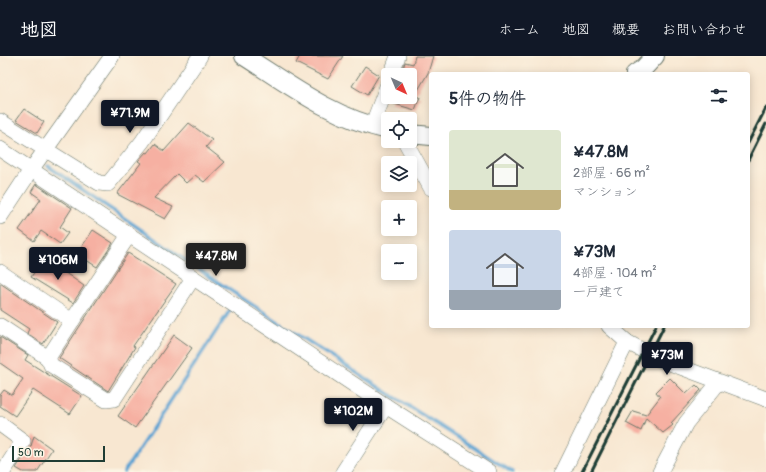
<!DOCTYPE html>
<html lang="ja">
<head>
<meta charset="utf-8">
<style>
	:root { --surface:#fff; --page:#f6f6f7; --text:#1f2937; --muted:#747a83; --accent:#111827 }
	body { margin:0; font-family:Pangolin,"Klee One",sans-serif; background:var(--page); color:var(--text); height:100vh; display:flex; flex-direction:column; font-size:15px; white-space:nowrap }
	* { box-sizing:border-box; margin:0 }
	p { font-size:13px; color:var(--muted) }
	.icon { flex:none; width:22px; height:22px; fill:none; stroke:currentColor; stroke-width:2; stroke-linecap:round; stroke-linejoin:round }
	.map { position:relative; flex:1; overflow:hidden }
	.panel { position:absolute; left:429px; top:16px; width:321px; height:256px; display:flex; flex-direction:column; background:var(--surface); border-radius:4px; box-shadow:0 2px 10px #0003 }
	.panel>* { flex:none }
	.needle { width:26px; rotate:136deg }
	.controls { position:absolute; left:381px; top:12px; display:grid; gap:8px }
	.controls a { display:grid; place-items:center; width:36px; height:36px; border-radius:4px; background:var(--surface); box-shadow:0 2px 10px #0003; font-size:20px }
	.scale { position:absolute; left:12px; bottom:10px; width:93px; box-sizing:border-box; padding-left:4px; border:2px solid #1f3d34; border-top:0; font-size:11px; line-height:14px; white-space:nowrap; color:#1f3d34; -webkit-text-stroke:3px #fcf5e5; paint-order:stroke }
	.price { position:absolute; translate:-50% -34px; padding:0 9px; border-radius:4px; background:var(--accent); color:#fff; font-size:13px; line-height:26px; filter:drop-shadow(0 1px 2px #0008) }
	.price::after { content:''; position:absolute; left:50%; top:24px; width:12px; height:9px; margin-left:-6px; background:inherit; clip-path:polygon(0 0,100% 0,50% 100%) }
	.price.active { background:#222; color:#fff }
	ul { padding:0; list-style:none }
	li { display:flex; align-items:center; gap:12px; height:100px; padding:0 20px }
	li span { display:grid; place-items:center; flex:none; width:112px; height:80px; border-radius:4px; color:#555 }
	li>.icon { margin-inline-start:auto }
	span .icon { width:48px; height:48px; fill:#fffc; stroke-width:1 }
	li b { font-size:17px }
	h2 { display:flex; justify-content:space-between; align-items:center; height:48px; padding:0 20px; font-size:17px }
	header { display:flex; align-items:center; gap:24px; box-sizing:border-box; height:56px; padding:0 20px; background:var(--accent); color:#fff }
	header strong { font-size:19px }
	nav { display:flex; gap:22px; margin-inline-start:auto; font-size:14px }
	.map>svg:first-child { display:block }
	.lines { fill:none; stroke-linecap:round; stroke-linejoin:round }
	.stream { stroke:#5ba3d2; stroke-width:3.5 }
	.building { fill:#f6b0a2 }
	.minor-casing { stroke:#6b786b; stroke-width:16 }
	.tertiary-casing { stroke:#6b786b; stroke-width:20 }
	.minor { stroke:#fff; stroke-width:15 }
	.tertiary { stroke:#fff; stroke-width:18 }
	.rail { stroke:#1f3d34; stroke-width:3 }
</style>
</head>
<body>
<header>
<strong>地図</strong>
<nav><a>ホーム</a><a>地図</a><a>概要</a><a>お問い合わせ</a></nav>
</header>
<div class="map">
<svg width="766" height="416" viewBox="0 0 766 416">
	<rect width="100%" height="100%" fill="#fcf5e5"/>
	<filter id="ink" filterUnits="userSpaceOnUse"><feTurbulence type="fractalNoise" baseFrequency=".025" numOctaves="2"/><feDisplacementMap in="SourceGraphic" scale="8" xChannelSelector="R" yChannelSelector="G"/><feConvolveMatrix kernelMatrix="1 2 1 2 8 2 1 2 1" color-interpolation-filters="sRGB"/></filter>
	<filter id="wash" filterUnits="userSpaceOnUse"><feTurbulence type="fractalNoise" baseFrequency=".012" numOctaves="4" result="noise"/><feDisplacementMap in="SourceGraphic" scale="16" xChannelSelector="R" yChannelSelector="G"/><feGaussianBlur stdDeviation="0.9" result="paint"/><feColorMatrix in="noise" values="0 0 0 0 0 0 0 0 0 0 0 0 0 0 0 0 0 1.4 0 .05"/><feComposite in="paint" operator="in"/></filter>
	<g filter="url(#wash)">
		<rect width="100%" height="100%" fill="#f8e7d1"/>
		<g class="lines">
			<g class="stream">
				<polyline points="48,110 216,225 366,323 512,416"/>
				<polyline points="124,416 232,251"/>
			</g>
		</g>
		<g id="blocks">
			<g class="building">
				<polygon points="300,0 343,0 328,23 296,7"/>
				<polygon points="415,0 433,0 428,17 414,41 420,41 415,54 391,47 393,41 410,41 410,19 401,19 405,6 413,8"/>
				<polygon points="365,10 379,19 367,39 352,30"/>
				<polygon points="24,53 44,66 37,77 16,64"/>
				<polygon points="189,67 212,84 206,91 225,106 204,126 195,119 186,127 177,118 154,142 173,151 165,163 117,138 141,107 138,105 146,96 148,97 155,88 164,95"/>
				<polygon points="36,128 72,152 60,171 68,177 60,188 41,175 34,185 19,174 41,143 31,136"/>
				<polygon points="93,174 113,187 97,211 77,198"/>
				<polygon points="128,197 176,228 133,290 135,291 108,335 59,302"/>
				<polygon points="44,202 84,230 73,247 31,221"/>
				<polygon points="0,227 57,266 43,288 27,277 29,273 0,254"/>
				<polygon points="174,279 192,292 135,372 118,360"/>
				<polygon points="0,281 28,299 25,304 82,340 70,358 33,334 15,360 0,350 0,339 4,334 12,339 23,323 0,307"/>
				<polygon points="670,322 686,338 696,329 701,334 671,367 673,369 663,377 646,362 641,375 626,367 633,355 646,359 660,341 656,336"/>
				<polygon points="34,380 52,393 37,416 23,416 16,412 31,390"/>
			</g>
		</g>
	</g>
	<g filter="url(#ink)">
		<use href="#blocks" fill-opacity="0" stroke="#6b786b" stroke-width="1"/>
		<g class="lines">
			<g class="minor-casing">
				<g id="minor">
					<polyline points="391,19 398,0"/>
					<polyline points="0,65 99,127 108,128 142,86 200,0"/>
					<polyline points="372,70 388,28"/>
					<polyline points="405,85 431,132"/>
					<polyline points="0,93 386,350 489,416"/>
					<polyline points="0,161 31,114 112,0"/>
					<polyline points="0,216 72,265 129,179"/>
					<polyline points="0,270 48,302 72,265"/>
					<polyline points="609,270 627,286 659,303 766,343"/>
					<polyline points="48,302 51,309 106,344 114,343 193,222"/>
					<polyline points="0,368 23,385 3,416"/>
					<polyline points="343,416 386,350"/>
					<polyline points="563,416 627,286"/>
					<polyline points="660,416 686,367 719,326"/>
				</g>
			</g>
			<g class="tertiary-casing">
				<g id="tertiary">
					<path d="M 244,0 C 291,30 333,62 388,74"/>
					<polyline points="635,18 643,13 655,0"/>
					<polyline points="410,78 431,80"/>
				</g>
			</g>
			<use href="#minor" class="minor"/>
			<use href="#tertiary" class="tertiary"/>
			<g class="rail">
				<polyline points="748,87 766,52"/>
				<polyline points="748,104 766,68"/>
				<polyline points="582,416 656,270"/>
				<polyline points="591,416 664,270"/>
			</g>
		</g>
	</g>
</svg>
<div class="controls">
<a><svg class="needle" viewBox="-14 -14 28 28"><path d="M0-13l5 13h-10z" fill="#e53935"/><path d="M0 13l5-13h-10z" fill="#747a83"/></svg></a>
<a><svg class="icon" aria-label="locate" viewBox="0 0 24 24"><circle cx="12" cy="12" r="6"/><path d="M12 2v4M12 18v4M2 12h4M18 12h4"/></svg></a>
<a><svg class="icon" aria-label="layers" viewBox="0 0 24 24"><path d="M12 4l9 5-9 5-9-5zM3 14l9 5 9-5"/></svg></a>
<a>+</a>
<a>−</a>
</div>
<div class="scale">50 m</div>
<b class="price" style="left:130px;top:78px">¥71.9M</b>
<b class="price active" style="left:216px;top:221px">¥47.8M</b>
<b class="price" style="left:58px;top:225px">¥106M</b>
<b class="price" style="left:667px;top:320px">¥73M</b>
<b class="price" style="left:353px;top:376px">¥102M</b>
<section class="panel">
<h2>5件の物件<svg class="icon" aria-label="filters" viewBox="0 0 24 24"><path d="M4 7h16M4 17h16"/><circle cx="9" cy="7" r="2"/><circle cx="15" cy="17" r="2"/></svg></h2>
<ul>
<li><span style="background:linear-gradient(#dfe7d0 75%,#c2b280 0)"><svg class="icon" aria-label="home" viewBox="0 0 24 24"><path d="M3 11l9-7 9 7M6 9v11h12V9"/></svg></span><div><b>¥47.8M</b><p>2部屋 · 66 m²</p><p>マンション</p></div></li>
<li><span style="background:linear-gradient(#c9d6e8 75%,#9aa5b1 0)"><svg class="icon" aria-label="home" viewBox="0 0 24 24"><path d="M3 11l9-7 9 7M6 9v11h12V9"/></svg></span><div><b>¥73M</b><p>4部屋 · 104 m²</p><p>一戸建て</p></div></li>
</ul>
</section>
</div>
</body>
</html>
